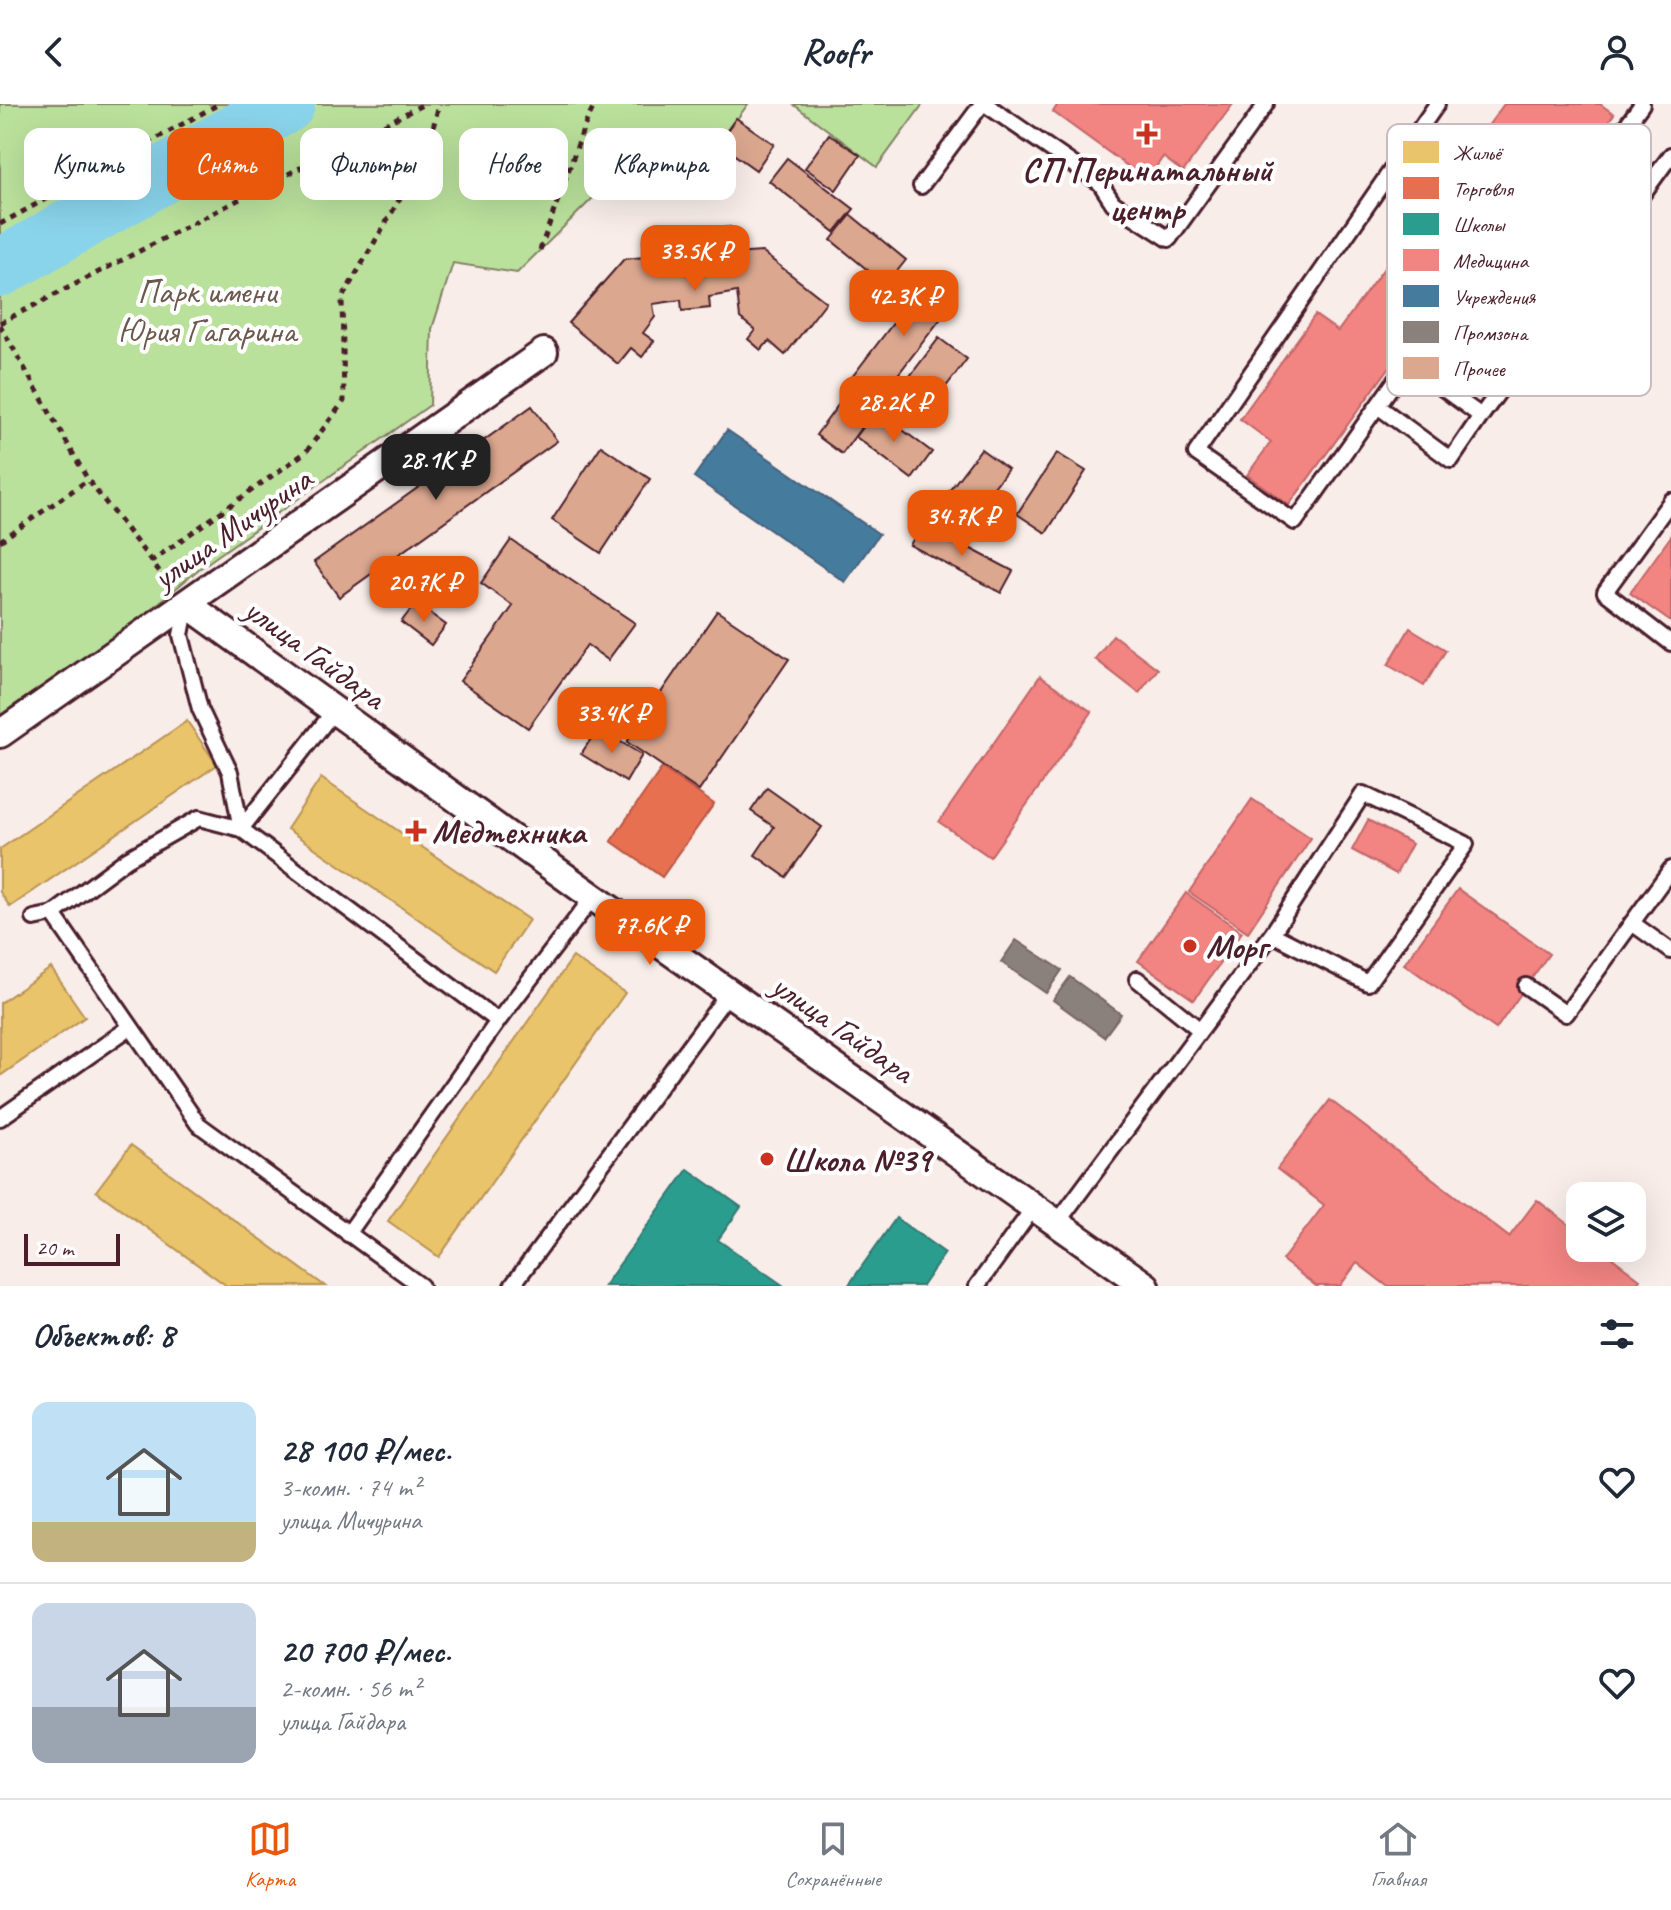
<!DOCTYPE html>
<html lang="ru">
<head>
<meta charset="utf-8">
<style>
	:root { --surface:#fff; --page:#f6f6f7; --text:#1f2937; --muted:#747a83; --line:#e0e1e3; --accent:#ea580c }
	body { margin:0; font-family:Caveat,sans-serif; background:var(--page); color:var(--text); height:100vh; display:flex; flex-direction:column; font-size:30px; white-space:nowrap }
	* { box-sizing:border-box; margin:0 }
	p { font-size:26px; color:var(--muted) }
	.icon { flex:none; width:44px; height:44px; fill:none; stroke:currentColor; stroke-width:2; stroke-linecap:round; stroke-linejoin:round }
	.map { position:relative; height:1182px; overflow:hidden }
	.details { display:flex; flex-direction:column; background:var(--surface); flex:1 }
	.details>* { flex:none }
	.top-card { position:absolute; left:24px; top:24px; width:800px; height:72px; display:flex; gap:16px }
	.buttons { position:absolute; left:1566px; top:1078px; display:grid; gap:16px }
	.buttons a { display:grid; place-items:center; width:80px; height:80px; border-radius:16px; background:var(--surface); box-shadow:0 8px 32px #0002; font-size:40px }
	.scale { position:absolute; left:24px; bottom:20px; width:96px; box-sizing:border-box; padding-left:8px; border:4px solid #4a1f2b; border-top:0; font-size:22px; line-height:28px; white-space:nowrap; color:#4a1f2b; -webkit-text-stroke:6px #fff; paint-order:stroke }
	.price { position:absolute; translate:-50% -68px; padding:0 18px; border-radius:16px; background:var(--accent); color:#fff; font-size:26px; line-height:52px; filter:drop-shadow(0 2px 4px #0008) }
	.price::after { content:''; position:absolute; left:50%; top:48px; width:24px; height:18px; margin-left:-12px; background:inherit; clip-path:polygon(0 0,100% 0,50% 100%) }
	.price.active { background:#222; color:#fff }
	ul { padding:0; list-style:none }
	li { display:flex; align-items:center; gap:24px; height:200px; padding:0 32px }
	li+li { border-top:2px solid var(--line) }
	li span { display:grid; place-items:center; flex:none; width:224px; height:160px; border-radius:16px; color:#555 }
	li>.icon { margin-inline-start:auto }
	span .icon { width:96px; height:96px; fill:#fffc; stroke-width:1 }
	li b { font-size:34px }
	h2 { display:flex; justify-content:space-between; align-items:center; height:96px; padding:0 32px; font-size:34px }
	.pill { padding:0 28px; border-radius:16px; background:var(--surface); box-shadow:0 8px 32px #0002; font-size:28px; line-height:72px }
	.pill.active { background:var(--accent); color:#fff }
	header { display:flex; justify-content:space-between; align-items:center; height:104px; padding:0 32px; background:var(--surface); font-size:36px; font-weight:600 }
	.tab-bar { display:flex; justify-content:space-around; align-items:center; height:112px; border-top:2px solid var(--line); background:var(--surface); font-size:22px; color:var(--muted) }
	.tab-bar a { display:grid; justify-items:center; gap:4px }
	.tab-bar .active { color:var(--accent) }
	.map>svg:first-child { display:block }
	.park { fill:#bae19c; stroke:#828064; stroke-width:2 }
	.homes { fill:#e9c46a; stroke:#b99257; stroke-width:2 }
	.shops { fill:#e76f51; stroke:#b85746; stroke-width:2 }
	.schools { fill:#2a9d8f; stroke:#347771; stroke-width:2 }
	.health { fill:#f28482; stroke:#c06668; stroke-width:2 }
	.public { fill:#457b9d; stroke:#465f7b; stroke-width:2 }
	.industry { fill:#8a817c; stroke:#776464; stroke-width:2 }
	.lines { fill:none; stroke-linecap:round; stroke-linejoin:round }
	.river { stroke:#8ad4eb; stroke-width:58 }
	.building { fill:#dba78f; stroke:#4a1f2b; stroke-width:2 }
	.service-casing { stroke:#4a1f2b; stroke-width:20 }
	.minor-casing { stroke:#4a1f2b; stroke-width:32 }
	.path { stroke:#4a1f2b; stroke-width:5; stroke-dasharray:6 6; stroke-linecap:butt }
	.service { stroke:#fff; stroke-width:14 }
	.minor { stroke:#fff; stroke-width:26 }
	.poi-dot { fill:#c8321e; stroke:#fff; stroke-width:3 }
	.labels { text-anchor:middle; dominant-baseline:central; stroke-width:8; stroke-linejoin:round; paint-order:stroke }
	.poi-label { font-size:34px; font-weight:bold; fill:#4a1f2b; stroke:#fff; text-anchor:start }
	.park-label { font-size:34px; fill:#6c594d; stroke:#fff }
	.street-label { font-size:34px; fill:#4a1f2b; stroke:#fff }
	.key { fill:#fff; stroke:#c9bcbf; stroke-width:2 }
	.key-label { font-size:22px; fill:#4a1f2b }
</style>
</head>
<body>
<header><svg class="icon" aria-label="back" viewBox="0 0 24 24"><path d="M15 5l-7 7 7 7"/></svg>Roofr<svg class="icon" aria-label="person" viewBox="0 0 24 24"><circle cx="12" cy="8" r="4"/><path d="M4 21q1-7 8-7t8 7"/></svg></header>
<div class="map">
<svg width="1671" height="1182" viewBox="0 0 1671 1182">
	<rect width="100%" height="100%" fill="#f8ede9"/>
	<filter id="ink" filterUnits="userSpaceOnUse"><feTurbulence type="fractalNoise" baseFrequency=".0125" numOctaves="2"/><feDisplacementMap in="SourceGraphic" scale="16" xChannelSelector="R" yChannelSelector="G"/><feConvolveMatrix kernelMatrix="1 2 1 2 8 2 1 2 1" color-interpolation-filters="sRGB"/></filter>
	<g filter="url(#ink)">
		<g class="park">
			<polygon points="0,0 748,0 695,72 601,86 517,169 453,159 432,225 430,301 199,465 136,518 0,611"/>
			<polygon points="793,0 923,0 877,63"/>
		</g>
		<g class="homes">
			<polygon points="187,617 217,661 10,803 0,788 0,745"/>
			<polygon points="321,674 529,816 494,867 287,725"/>
			<polygon points="573,853 625,889 439,1153 388,1117"/>
			<polygon points="51,864 85,913 0,972 0,899"/>
			<polygon points="131,1041 325,1182 227,1182 96,1087"/>
		</g>
		<polygon class="shops" points="662,664 714,700 662,773 611,737"/>
		<g class="schools">
			<polygon points="688,1065 741,1103 718,1136 784,1182 604,1182"/>
			<polygon points="896,1114 945,1149 922,1182 848,1182"/>
		</g>
		<g class="health">
			<polygon points="1058,0 1233,0 1183,68 1163,53 1147,76 1053,8"/>
			<polygon points="1504,0 1600,0 1614,10 1579,59 1556,42 1446,192 1469,209 1437,253 1411,234 1289,401 1247,371 1271,338 1240,315 1315,211 1338,227"/>
			<polygon points="1671,432 1671,518 1630,489"/>
			<polygon points="1410,524 1446,546 1424,582 1388,561"/>
			<polygon points="1113,531 1158,565 1139,589 1095,555"/>
			<polygon points="1040,572 1092,608 990,753 939,718"/>
			<polygon points="1252,695 1311,734 1248,828 1189,788"/>
			<polygon points="1368,716 1412,740 1396,770 1352,746"/>
			<polygon points="1458,785 1549,850 1496,925 1404,860"/>
			<polygon points="1186,789 1242,828 1194,896 1138,857"/>
			<polygon points="1330,996 1509,1133 1537,1096 1580,1129 1580,1144 1599,1144 1640,1175 1635,1182 1387,1182 1357,1159 1340,1182 1316,1182 1282,1156 1324,1101 1277,1065"/>
		</g>
		<polygon class="public" points="727,326 879,430 845,478 694,373"/>
		<g class="industry">
			<polygon points="1016,836 1062,866 1046,889 1001,858"/>
			<polygon points="1070,873 1121,910 1104,933 1053,896"/>
		</g>
		<g class="lines">
			<polyline class="river" points="0,164 286,0"/>
		</g>
		<g class="building">
			<polygon points="736,14 774,40 756,66 718,39"/>
			<polygon points="829,30 860,51 836,86 805,64"/>
			<polygon points="787,54 854,105 835,128 769,77"/>
			<polygon points="851,111 906,156 886,181 831,136"/>
			<polygon points="730,123 733,150 762,148 826,198 785,251 769,237 761,246 748,235 755,226 740,214 737,188 709,193 710,204 682,207 681,196 653,200 655,213 643,229 654,237 642,253 631,244 618,260 568,219 624,155 645,153 643,135"/>
			<polygon points="927,175 955,196 880,294 852,273"/>
			<polygon points="939,234 967,255 919,318 891,297"/>
			<polygon points="850,285 876,303 842,350 816,331"/>
			<polygon points="532,302 557,337 339,493 314,458"/>
			<polygon points="876,306 932,348 912,375 856,333"/>
			<polygon points="601,342 650,375 601,449 552,416"/>
			<polygon points="981,345 1008,365 969,415 943,395"/>
			<polygon points="1057,349 1086,367 1046,429 1017,410"/>
			<polygon points="922,419 1013,467 1001,489 910,441"/>
			<polygon points="511,436 635,519 608,556 587,541 528,624 460,577 513,502 481,479"/>
			<polygon points="416,499 446,521 431,541 401,518"/>
			<polygon points="717,507 789,555 699,687 627,638"/>
			<polygon points="598,624 642,651 626,678 581,650"/>
			<polygon points="767,684 822,723 786,773 755,751 774,723 751,707"/>
		</g>
		<g class="lines">
			<g class="service-casing">
				<g id="service">
					<polyline points="985,0 1100,79 1113,99 1169,135 1266,0"/>
					<polyline points="1437,0 1196,349 1295,418 1408,259 1481,312 1671,51"/>
					<polyline points="921,82 982,0"/>
					<polyline points="1632,102 1594,66 1642,0"/>
					<polyline points="1379,303 1451,356 1481,312"/>
					<polyline points="1671,397 1605,488 1671,539"/>
					<polyline points="187,500 181,531 200,605 230,668 241,725 334,607"/>
					<polyline points="53,810 198,1020 421,1182"/>
					<polyline points="34,814 53,810 127,755 199,714 241,725 498,917"/>
					<polyline points="1632,819 1671,847"/>
					<polyline points="1137,875 1200,926"/>
					<polyline points="1526,882 1566,910 1671,765"/>
					<polyline points="0,1014 129,924"/>
					<polyline points="1057,1119 1272,830 1363,690 1466,740 1368,879 1272,830"/>
					<polyline points="348,1130 498,917 593,793"/>
					<polyline points="512,1182 730,887"/>
					<polyline points="977,1182 1034,1103"/>
				</g>
			</g>
			<g class="minor-casing">
				<g id="minor">
					<polyline points="187,500 593,793 1146,1182"/>
					<polyline points="0,630 544,248"/>
				</g>
			</g>
			<g class="path">
				<polyline points="0,120 219,0"/>
				<polyline points="540,146 584,23 595,0"/>
				<polyline points="0,219 424,0"/>
				<polyline points="0,221 88,376 167,477"/>
				<polyline points="0,437 88,376"/>
				<polyline points="150,458 306,348 344,297 342,194 427,48 439,0"/>
			</g>
			<use href="#service" class="service"/>
			<use href="#minor" class="minor"/>
		</g>
	</g>
	<g class="poi-dot">
		<path d="M1143 18h8v8h8v8h-8v8h-8v-8h-8v-8h8z"/>
		<path d="M412 715h8v8h8v8h-8v8h-8v-8h-8v-8h8z"/>
		<circle cx="1190" cy="842" r="8"/>
		<circle cx="767" cy="1055" r="8"/>
	</g>
	<g class="labels">
		<g class="poi-label">
			<text x="1147" y="65" text-anchor="middle">СП Перинатальный<tspan x="1147" dy="39">центр</tspan></text>
			<text x="432" y="727">Медтехника</text>
			<text x="1206" y="842">Морг</text>
			<text x="783" y="1055">Школа №39</text>
		</g>
		<g class="park-label">
			<text x="207" y="187">Парк имени<tspan x="207" dy="39">Юрия Гагарина</tspan></text>
		</g>
		<g class="street-label">
			<text transform="translate(232 424) rotate(-35)">улица Мичурина</text>
			<text transform="translate(315 549) rotate(36)">улица Гайдара</text>
			<text transform="translate(843 924) rotate(35)">улица Гайдара</text>
		</g>
	</g>
	<rect x="1387" y="20" width="264" height="272" rx="12" class="key"/>
	<rect x="1403" y="37" width="36" height="22" fill="#e9c46a"/>
	<rect x="1403" y="73" width="36" height="22" fill="#e76f51"/>
	<rect x="1403" y="109" width="36" height="22" fill="#2a9d8f"/>
	<rect x="1403" y="145" width="36" height="22" fill="#f28482"/>
	<rect x="1403" y="181" width="36" height="22" fill="#457b9d"/>
	<rect x="1403" y="217" width="36" height="22" fill="#8a817c"/>
	<rect x="1403" y="253" width="36" height="22" fill="#dba78f"/>
	<g class="key-label">
		<text x="1453" y="56">Жильё</text>
		<text x="1453" y="92">Торговля</text>
		<text x="1453" y="128">Школы</text>
		<text x="1453" y="164">Медицина</text>
		<text x="1453" y="200">Учреждения</text>
		<text x="1453" y="236">Промзона</text>
		<text x="1453" y="272">Прочее</text>
	</g>
</svg>
<div class="buttons">
<a><svg class="icon" aria-label="layers" viewBox="0 0 24 24"><path d="M12 4l9 5-9 5-9-5zM3 14l9 5 9-5"/></svg></a>
</div>
<div class="scale">20 m</div>
<b class="price" style="left:695px;top:189px">33.5K ₽</b>
<b class="price" style="left:904px;top:234px">42.3K ₽</b>
<b class="price" style="left:894px;top:340px">28.2K ₽</b>
<b class="price active" style="left:436px;top:398px">28.1K ₽</b>
<b class="price" style="left:962px;top:454px">34.7K ₽</b>
<b class="price" style="left:424px;top:520px">20.7K ₽</b>
<b class="price" style="left:612px;top:651px">33.4K ₽</b>
<b class="price" style="left:650px;top:863px">77.6K ₽</b>
<div class="top-card">
<a class="pill">Купить</a>
<a class="pill active">Снять</a>
<a class="pill">Фильтры</a>
<a class="pill">Новое</a>
<a class="pill">Квартира</a>
</div>
</div>
<section class="details">
<h2>Объектов: 8<svg class="icon" aria-label="filters" viewBox="0 0 24 24"><path d="M4 7h16M4 17h16"/><circle cx="9" cy="7" r="2"/><circle cx="15" cy="17" r="2"/></svg></h2>
<ul>
<li><span style="background:linear-gradient(#bfe0f5 75%,#c2b280 0)"><svg class="icon" aria-label="home" viewBox="0 0 24 24"><path d="M3 11l9-7 9 7M6 9v11h12V9"/></svg></span><div><b>28 100 ₽/мес.</b><p>3-комн. · 74 m²</p><p>улица Мичурина</p></div><svg class="icon" aria-label="heart" viewBox="0 0 24 24"><path d="M12 20l-8-8c-3-5 5-10 8-4 3-6 11-1 8 4z"/></svg></li>
<li><span style="background:linear-gradient(#c9d6e8 65%,#9aa5b1 0)"><svg class="icon" aria-label="home" viewBox="0 0 24 24"><path d="M3 11l9-7 9 7M6 9v11h12V9"/></svg></span><div><b>20 700 ₽/мес.</b><p>2-комн. · 56 m²</p><p>улица Гайдара</p></div><svg class="icon" aria-label="heart" viewBox="0 0 24 24"><path d="M12 20l-8-8c-3-5 5-10 8-4 3-6 11-1 8 4z"/></svg></li>
</ul>
</section>
<nav class="tab-bar">
<a class="active"><svg class="icon" aria-label="map" viewBox="0 0 24 24"><path d="M3 6l6-2 6 2 6-2v14l-6 2-6-2-6 2zM9 4v14M15 6v14"/></svg>Карта</a>
<a><svg class="icon" aria-label="saved" viewBox="0 0 24 24"><path d="M7 4h10v16l-5-4-5 4z"/></svg>Сохранённые</a>
<a><svg class="icon" aria-label="home" viewBox="0 0 24 24"><path d="M3 11l9-7 9 7M6 9v11h12V9"/></svg>Главная</a>
</nav>
</body>
</html>
